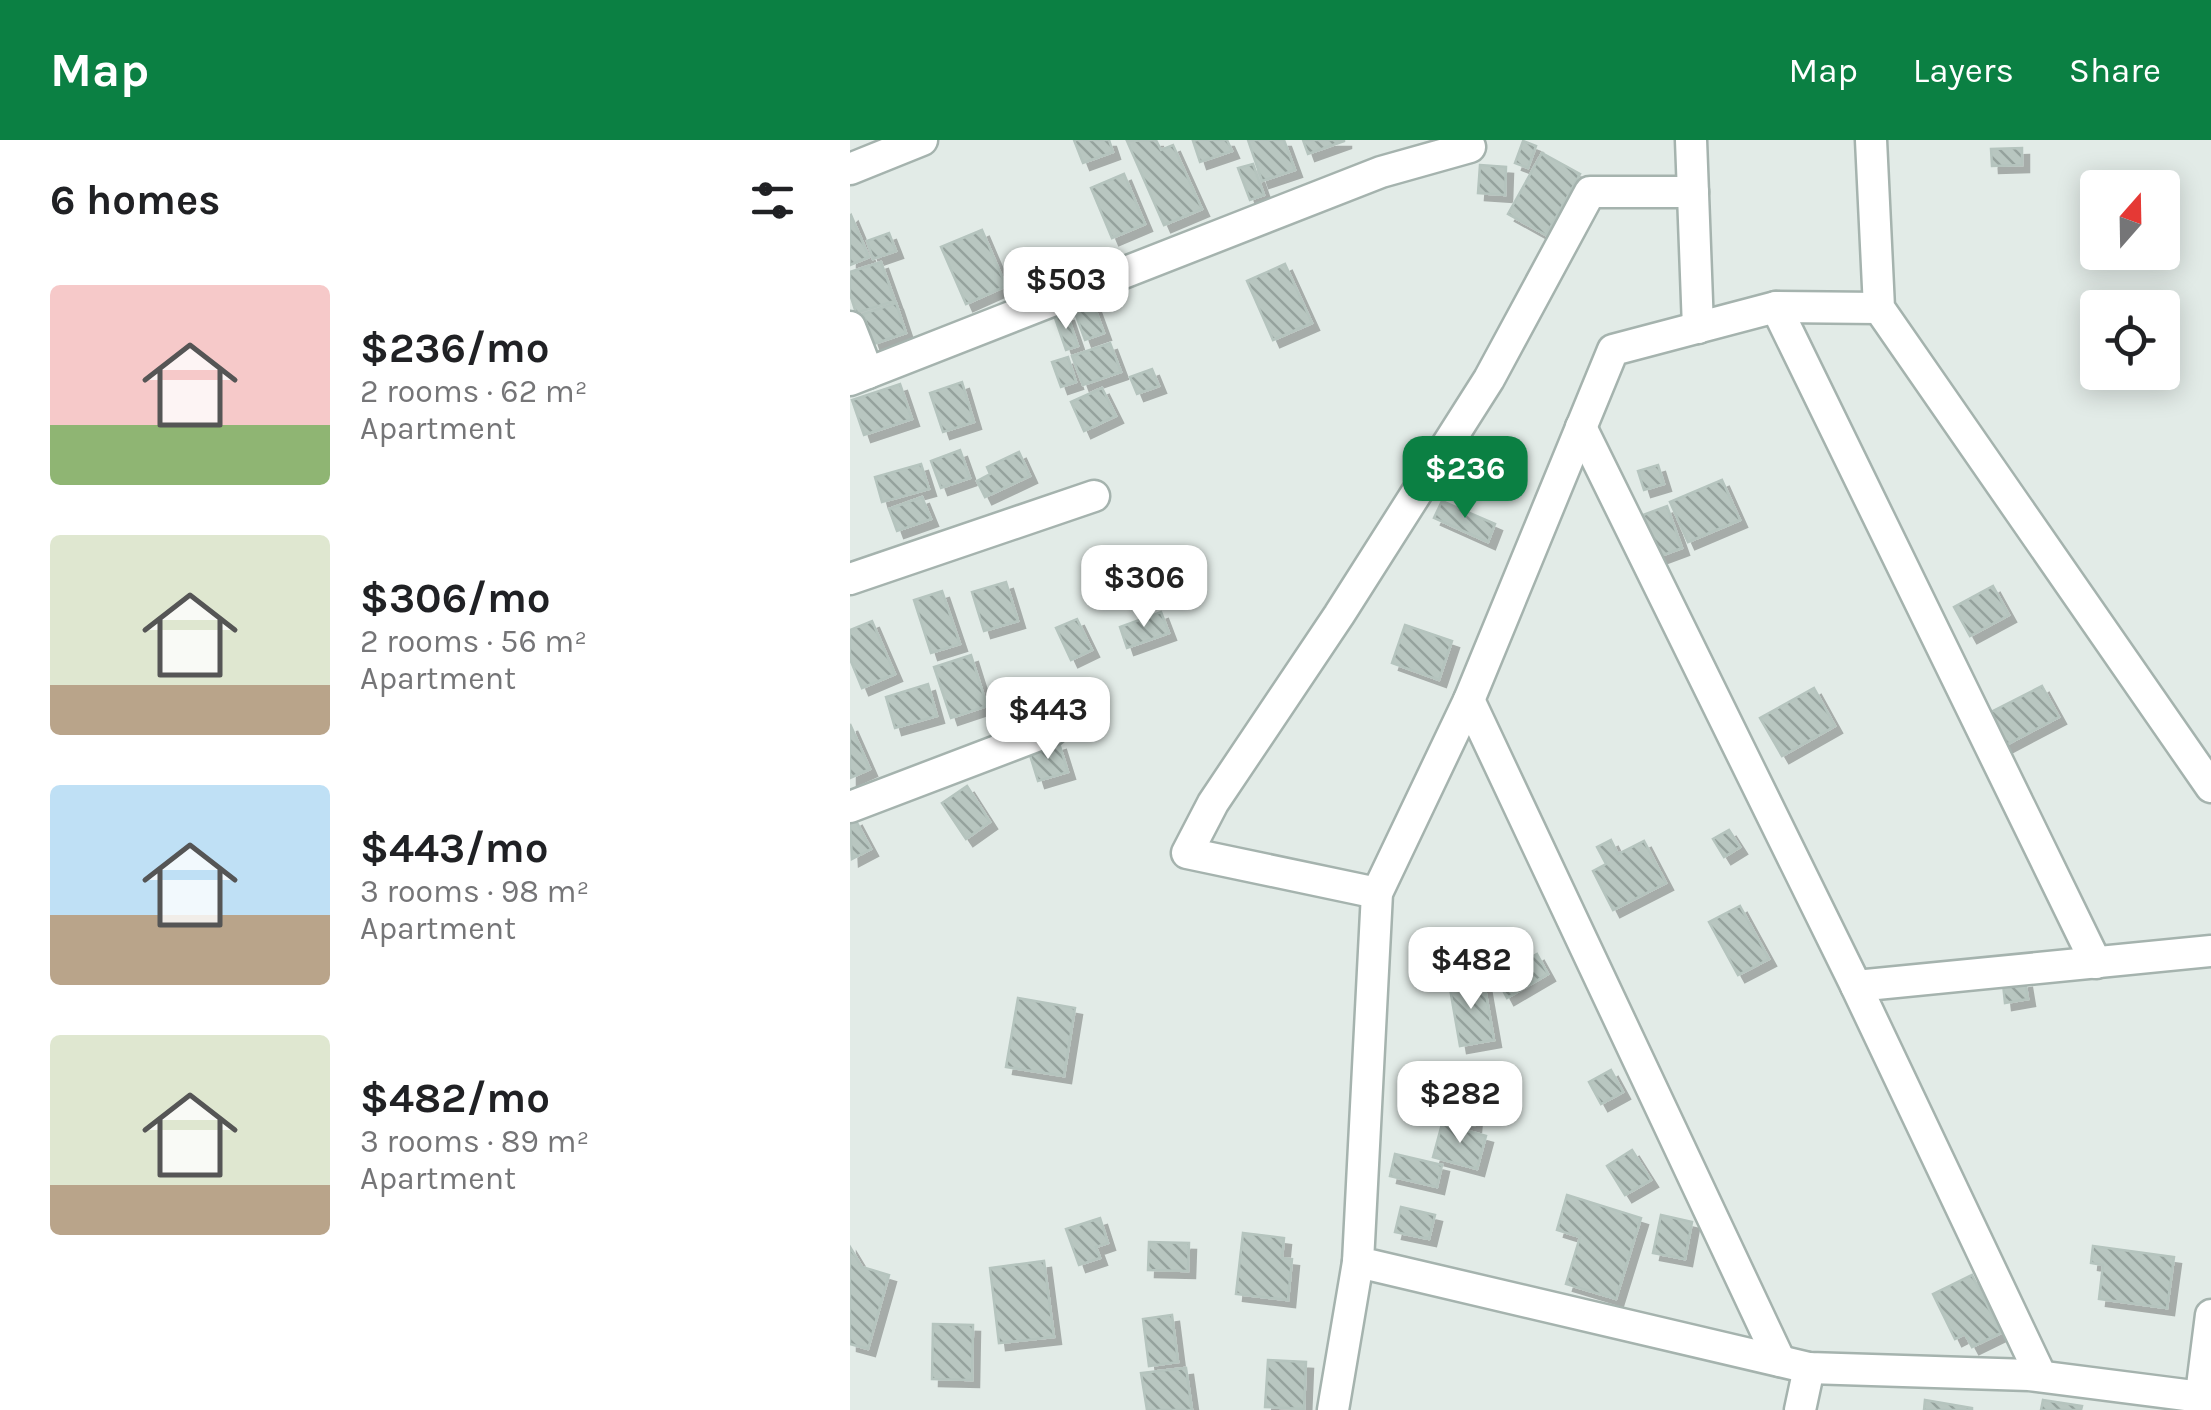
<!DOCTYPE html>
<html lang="en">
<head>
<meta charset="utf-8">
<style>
	:root { --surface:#fff; --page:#f2f2f2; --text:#202124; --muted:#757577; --accent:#0b8043 }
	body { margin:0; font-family:Karla,sans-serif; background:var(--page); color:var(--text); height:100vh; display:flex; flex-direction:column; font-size:38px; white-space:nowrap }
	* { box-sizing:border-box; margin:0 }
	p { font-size:32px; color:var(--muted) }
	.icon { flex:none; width:55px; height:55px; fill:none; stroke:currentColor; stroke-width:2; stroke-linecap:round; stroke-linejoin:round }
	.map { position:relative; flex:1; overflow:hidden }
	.panel { display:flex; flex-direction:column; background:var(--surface); width:850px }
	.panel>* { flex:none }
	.needle { width:65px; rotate:20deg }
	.tools { position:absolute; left:1230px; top:30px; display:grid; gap:20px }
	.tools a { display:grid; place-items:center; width:100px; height:100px; border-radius:10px; background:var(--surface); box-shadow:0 5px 25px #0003; font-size:50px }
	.price { position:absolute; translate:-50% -85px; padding:0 22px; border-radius:20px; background:#fff; color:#222; font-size:32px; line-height:65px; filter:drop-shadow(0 2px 5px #0008) }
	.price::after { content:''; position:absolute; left:50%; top:60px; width:30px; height:22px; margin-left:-15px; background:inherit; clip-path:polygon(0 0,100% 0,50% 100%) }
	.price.on { background:var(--accent); color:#fff }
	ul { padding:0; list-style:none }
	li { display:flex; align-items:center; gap:30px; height:250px; padding:0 50px }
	li span { display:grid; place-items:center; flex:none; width:280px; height:200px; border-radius:10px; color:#555 }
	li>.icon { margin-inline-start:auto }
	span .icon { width:120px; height:120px; fill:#fffc; stroke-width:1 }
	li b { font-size:42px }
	h2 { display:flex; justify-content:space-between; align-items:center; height:120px; padding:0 50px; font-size:42px }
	header { display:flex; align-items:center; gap:60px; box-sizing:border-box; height:140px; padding:0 50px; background:var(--accent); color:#fff }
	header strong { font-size:48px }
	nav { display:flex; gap:55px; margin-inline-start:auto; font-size:35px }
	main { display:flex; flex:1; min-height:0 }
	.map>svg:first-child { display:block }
	.building { fill:url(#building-back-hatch); stroke:#b5c4be; stroke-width:2.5; filter:url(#shadow) }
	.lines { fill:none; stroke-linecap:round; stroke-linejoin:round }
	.minor-casing { stroke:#a5b3ae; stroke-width:35 }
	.minor { stroke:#fff; stroke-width:30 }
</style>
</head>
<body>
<header>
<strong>Map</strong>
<nav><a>Map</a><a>Layers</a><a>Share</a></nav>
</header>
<main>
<section class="panel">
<h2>6 homes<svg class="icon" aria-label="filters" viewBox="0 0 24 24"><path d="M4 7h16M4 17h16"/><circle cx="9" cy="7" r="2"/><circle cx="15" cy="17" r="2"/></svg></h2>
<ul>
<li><span style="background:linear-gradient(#f6c9c9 70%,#8fb573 0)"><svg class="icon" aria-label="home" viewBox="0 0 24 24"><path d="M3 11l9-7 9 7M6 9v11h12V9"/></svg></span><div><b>$236/mo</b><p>2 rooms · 62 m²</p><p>Apartment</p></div></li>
<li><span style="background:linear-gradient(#dfe7d0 75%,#b9a48a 0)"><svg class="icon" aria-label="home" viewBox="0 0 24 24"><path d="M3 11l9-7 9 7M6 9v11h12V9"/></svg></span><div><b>$306/mo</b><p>2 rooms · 56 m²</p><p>Apartment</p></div></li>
<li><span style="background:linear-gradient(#bfe0f5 65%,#b9a48a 0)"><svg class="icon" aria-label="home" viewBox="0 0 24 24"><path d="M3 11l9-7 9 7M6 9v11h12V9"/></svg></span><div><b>$443/mo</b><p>3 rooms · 98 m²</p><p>Apartment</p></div></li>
<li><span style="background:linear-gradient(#dfe7d0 75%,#b9a48a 0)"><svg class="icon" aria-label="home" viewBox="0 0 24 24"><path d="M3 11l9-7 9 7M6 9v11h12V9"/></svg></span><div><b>$482/mo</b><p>3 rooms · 89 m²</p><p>Apartment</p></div></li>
</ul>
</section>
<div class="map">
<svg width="1361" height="1270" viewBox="0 0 1361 1270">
	<defs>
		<pattern id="building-back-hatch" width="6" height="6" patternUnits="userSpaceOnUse" patternTransform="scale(2.5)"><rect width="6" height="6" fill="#b8c6c0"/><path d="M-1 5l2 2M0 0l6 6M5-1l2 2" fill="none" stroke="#95a29d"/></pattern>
		<filter id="shadow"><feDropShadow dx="7" dy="7" stdDeviation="0" flood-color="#0004"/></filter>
	</defs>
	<rect width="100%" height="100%" fill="#e2ebe7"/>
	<g class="building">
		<polygon points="224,0 259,0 263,12 233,23"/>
		<polygon points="306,0 311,10 323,5 352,69 314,85 277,1"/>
		<polygon points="347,0 377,0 382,11 350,22 343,1"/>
		<polygon points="398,0 434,0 445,30 412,41"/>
		<polygon points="453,0 494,0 494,1 458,14"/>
		<polygon points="673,1 686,6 678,28 665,23"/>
		<polygon points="1172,8 1172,25 1142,26 1141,9"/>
		<polygon points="692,13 730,34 696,95 658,74"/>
		<polygon points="403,24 414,55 400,60 388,28"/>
		<polygon points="630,25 656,27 655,55 628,53"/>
		<polygon points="274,34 295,84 262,98 241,48"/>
		<polygon points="1,75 19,117 0,125 0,76"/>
		<polygon points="132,90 156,146 116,164 91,107"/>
		<polygon points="39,93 46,111 23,119 17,101"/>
		<polygon points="31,122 45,161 6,173 0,154 0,132"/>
		<polygon points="435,124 462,183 423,200 397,141"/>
		<polygon points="46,163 56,193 24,204 13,174"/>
		<polygon points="243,163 254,193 235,200 224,170"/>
		<polygon points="217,174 228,206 216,210 205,178"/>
		<polygon points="260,203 271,232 233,245 222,216"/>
		<polygon points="218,217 226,242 211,247 202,222"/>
		<polygon points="302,229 309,246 287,254 280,237"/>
		<polygon points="112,242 124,282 93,292 80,253"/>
		<polygon points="50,244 62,279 14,295 2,260"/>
		<polygon points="252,248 266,276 234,291 221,262"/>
		<polygon points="110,310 120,338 91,348 81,321"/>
		<polygon points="169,312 180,336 135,357 127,341 140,334 137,327"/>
		<polygon points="71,324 79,349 32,362 25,337"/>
		<polygon points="808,325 814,344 794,350 788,331"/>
		<polygon points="872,340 890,380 838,402 820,362"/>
		<polygon points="72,357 81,379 47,391 39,369"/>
		<polygon points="592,361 645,384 638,402 584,378"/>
		<polygon points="817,366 832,408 808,417 793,375"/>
		<polygon points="156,442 168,481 134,491 122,452"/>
		<polygon points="1143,446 1159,475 1120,496 1104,467"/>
		<polygon points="92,451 110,504 81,513 64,460"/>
		<polygon points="311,472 319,493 277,508 270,487"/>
		<polygon points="227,479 242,510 221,520 206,488"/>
		<polygon points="22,481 45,534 12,548 0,519 0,490"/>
		<polygon points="555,485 602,501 589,540 542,523"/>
		<polygon points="121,515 137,566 101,578 84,527"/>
		<polygon points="78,544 87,576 45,588 36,557"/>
		<polygon points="1192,546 1209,577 1152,607 1135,575"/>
		<polygon points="964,548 985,586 932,616 910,578"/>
		<polygon points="0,584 20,629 0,638"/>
		<polygon points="209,603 218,632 188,641 179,612"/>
		<polygon points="117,646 140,682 116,699 92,663"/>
		<polygon points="5,679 21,709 2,719 0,682"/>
		<polygon points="879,690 890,707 874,717 863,699"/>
		<polygon points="761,700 768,714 794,701 816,743 763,770 743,731 756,724 747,707"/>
		<polygon points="890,766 919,819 888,835 859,782"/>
		<polygon points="687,814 698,834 657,858 646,837"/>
		<polygon points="633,837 644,900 610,906 599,843"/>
		<polygon points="1175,841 1178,859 1155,863 1153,844"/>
		<polygon points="168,858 225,868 214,936 156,927"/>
		<polygon points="761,930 773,952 751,964 739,942"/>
		<polygon points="607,934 633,939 631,950 638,951 634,976 625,974 624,985 599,981"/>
		<polygon points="592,984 636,996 627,1029 583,1017"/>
		<polygon points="782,1010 801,1040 775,1055 757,1026"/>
		<polygon points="545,1014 592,1025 587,1047 540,1036"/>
		<polygon points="717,1055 791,1078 766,1159 716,1144 730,1097 707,1090"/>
		<polygon points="551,1067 585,1075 579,1099 545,1092"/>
		<polygon points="811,1075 842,1082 835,1119 803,1113"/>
		<polygon points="250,1078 258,1103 246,1107 250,1118 229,1125 216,1089"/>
		<polygon points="393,1093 434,1098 432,1118 442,1119 438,1160 386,1154"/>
		<polygon points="299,1102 339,1103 338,1131 298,1130"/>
		<polygon points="1243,1106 1324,1117 1317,1168 1249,1159 1253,1125 1241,1123"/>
		<polygon points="0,1107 12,1127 39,1135 18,1209 0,1204"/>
		<polygon points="194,1121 204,1197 149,1203 140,1128"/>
		<polygon points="1122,1135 1151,1193 1122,1207 1115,1194 1105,1199 1083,1154"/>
		<polygon points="322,1175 328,1222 299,1226 293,1179"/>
		<polygon points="83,1184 123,1185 122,1240 82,1239"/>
		<polygon points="418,1220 456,1222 454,1269 415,1267"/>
		<polygon points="336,1228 342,1270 297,1270 291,1233"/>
		<polygon points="1075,1260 1122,1268 1122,1270 1074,1270"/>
		<polygon points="1193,1260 1232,1266 1231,1270 1191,1270"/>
	</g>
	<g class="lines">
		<g class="minor-casing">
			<g id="minor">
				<polyline points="841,0 848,188"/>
				<polyline points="1021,0 1029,168 1361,647"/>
				<polyline points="0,29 72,0"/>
				<polyline points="926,167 1029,168"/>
				<polyline points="0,187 18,233"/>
				<polyline points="0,240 531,32 620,7"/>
				<polyline points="731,287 1006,846"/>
				<polyline points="0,439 244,356"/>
				<polyline points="619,560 930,1221"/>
				<polyline points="0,667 202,590"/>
				<polyline points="527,753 337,713 363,663 489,475 639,239 740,52 843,52"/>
				<polyline points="1246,823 926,167 763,210 619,560 527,753 508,1122 959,1228 1179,1235 1351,1257"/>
				<polyline points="1191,1236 1006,846 1361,811"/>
				<polyline points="483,1270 508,1122"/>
				<polyline points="950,1270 959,1228"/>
				<polyline points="1349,1270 1361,1175"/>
			</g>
		</g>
		<use href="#minor" class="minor"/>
	</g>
</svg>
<div class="tools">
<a><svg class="needle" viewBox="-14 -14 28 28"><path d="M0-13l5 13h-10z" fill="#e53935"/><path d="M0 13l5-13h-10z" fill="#757577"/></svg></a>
<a><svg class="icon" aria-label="locate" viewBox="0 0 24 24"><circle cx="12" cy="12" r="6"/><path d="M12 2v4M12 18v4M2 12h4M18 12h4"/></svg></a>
</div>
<b class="price" style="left:216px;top:192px">$503</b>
<b class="price on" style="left:615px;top:381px">$236</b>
<b class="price" style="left:294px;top:490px">$306</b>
<b class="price" style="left:198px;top:622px">$443</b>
<b class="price" style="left:621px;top:872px">$482</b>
<b class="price" style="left:610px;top:1006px">$282</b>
</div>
</main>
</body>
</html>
